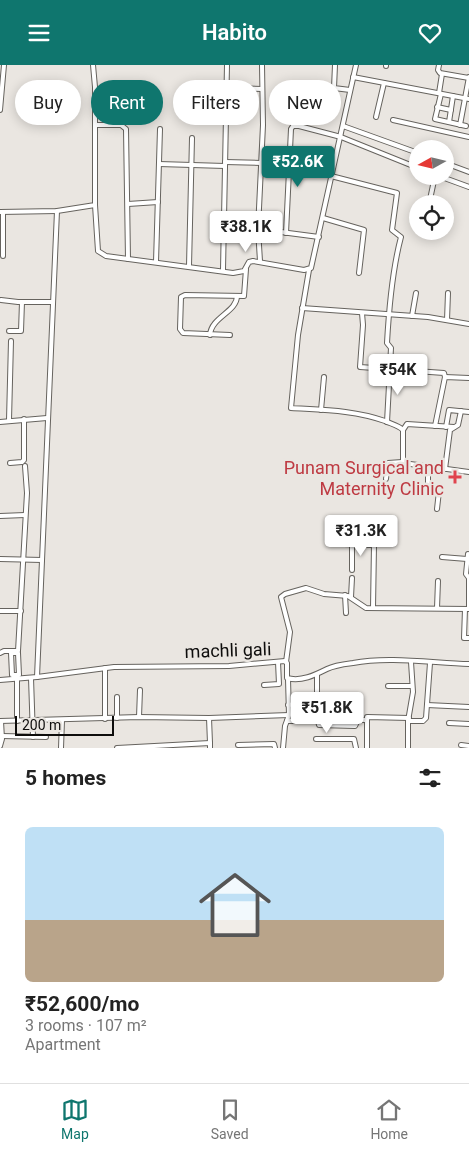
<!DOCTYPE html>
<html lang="en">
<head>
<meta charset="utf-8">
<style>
	:root { --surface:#fff; --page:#f6f6f6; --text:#222; --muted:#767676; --line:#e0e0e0; --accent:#0f766e }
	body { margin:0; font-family:Roboto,sans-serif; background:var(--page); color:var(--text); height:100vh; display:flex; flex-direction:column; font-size:19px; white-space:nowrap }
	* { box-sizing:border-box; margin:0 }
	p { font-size:16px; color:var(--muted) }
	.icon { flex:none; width:28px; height:28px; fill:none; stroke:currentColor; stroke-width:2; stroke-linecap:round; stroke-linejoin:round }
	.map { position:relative; height:683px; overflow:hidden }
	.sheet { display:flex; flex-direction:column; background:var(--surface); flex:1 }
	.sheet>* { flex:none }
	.top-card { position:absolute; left:15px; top:15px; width:440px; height:45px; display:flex; gap:10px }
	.needle { width:32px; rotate:262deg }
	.fabs { position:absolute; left:409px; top:75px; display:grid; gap:10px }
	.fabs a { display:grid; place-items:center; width:45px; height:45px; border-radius:50%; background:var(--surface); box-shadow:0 2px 12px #0003; font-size:25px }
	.scale { position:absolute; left:15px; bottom:12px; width:99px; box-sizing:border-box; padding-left:5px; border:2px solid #0e0d0c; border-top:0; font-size:14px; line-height:18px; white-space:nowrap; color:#0e0d0c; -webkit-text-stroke:4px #eae6e1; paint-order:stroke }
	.price { position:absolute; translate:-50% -42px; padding:0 11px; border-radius:5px; background:#fff; color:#222; font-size:16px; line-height:32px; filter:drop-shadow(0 1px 2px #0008) }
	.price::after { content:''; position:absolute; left:50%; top:30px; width:15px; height:11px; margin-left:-8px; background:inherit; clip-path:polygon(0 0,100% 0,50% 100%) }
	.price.current { background:var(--accent); color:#fff }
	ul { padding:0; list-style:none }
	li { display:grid; align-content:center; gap:10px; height:265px; padding:0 25px }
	li span { display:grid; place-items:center; height:155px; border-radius:8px; color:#555 }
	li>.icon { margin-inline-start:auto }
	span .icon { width:90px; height:90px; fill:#fffc; stroke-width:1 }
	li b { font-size:21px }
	h2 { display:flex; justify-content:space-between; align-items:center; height:60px; padding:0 25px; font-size:21px }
	.pill { padding:0 18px; border-radius:22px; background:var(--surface); box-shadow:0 2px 12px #0003; font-size:18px; line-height:45px }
	.pill.current { background:var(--accent); color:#fff }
	header { display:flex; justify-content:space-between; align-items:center; height:65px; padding:0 25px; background:var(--accent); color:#fff; font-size:22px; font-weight:600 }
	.dock { display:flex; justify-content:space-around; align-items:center; height:70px; border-top:1px solid var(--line); background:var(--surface); font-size:14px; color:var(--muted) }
	.dock a { display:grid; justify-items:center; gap:2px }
	.dock .current { color:var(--accent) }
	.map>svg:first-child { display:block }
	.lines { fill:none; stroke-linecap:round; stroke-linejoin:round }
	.minor-casing { stroke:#66635e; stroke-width:6 }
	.minor { stroke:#fff; stroke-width:4 }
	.health-dot { fill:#e0444e; stroke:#eae6e1; stroke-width:2 }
	.labels { text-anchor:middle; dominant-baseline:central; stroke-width:5; stroke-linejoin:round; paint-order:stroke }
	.health-label { font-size:18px; fill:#be3a42; stroke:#eae6e1; text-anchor:end }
	.street-label { font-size:18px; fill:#0e0d0c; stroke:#eae6e1 }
</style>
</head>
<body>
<header><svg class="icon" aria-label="menu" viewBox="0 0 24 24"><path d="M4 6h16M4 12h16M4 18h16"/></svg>Habito<svg class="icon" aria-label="heart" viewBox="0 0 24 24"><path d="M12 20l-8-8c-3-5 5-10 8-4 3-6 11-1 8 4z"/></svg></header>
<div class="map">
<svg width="469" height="683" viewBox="0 0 469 683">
	<rect width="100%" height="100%" fill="#eae6e1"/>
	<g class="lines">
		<g class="minor-casing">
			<g id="minor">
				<polyline points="335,0 334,23 350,25"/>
				<polyline points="439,0 438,5 440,8 469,13"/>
				<polyline points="386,1 386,0"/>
				<polyline points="353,12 469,34"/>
				<polyline points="227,23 262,24"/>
				<polyline points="439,28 442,9"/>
				<polyline points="441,29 435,54 466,61"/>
				<polyline points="437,42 451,45"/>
				<polyline points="0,45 4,0"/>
				<polyline points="376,52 384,18"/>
				<polyline points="393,55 469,72"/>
				<polyline points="449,57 453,31"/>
				<polyline points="95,60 121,60 126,64 128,194"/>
				<polyline points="460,60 469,12"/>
				<polyline points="343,61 418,88"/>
				<polyline points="225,97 261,98"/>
				<polyline points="445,98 469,107"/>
				<polyline points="159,99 225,101"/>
				<path d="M 331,111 L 397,128 L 392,165 L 401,172 C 392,206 389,242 387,278 L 391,283 L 387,357"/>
				<polyline points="439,111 469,122"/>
				<polyline points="128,139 158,137"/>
				<polyline points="429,139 435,111"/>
				<polyline points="95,140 98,186 106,191 233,208 244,206 249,197 253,196 304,205 311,203 356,0"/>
				<polyline points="0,147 57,146 95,140 95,22 93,0"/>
				<polyline points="323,153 364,165 359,208"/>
				<polyline points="258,164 319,172"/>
				<polyline points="286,168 291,64 293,61 299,61 341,72 418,103"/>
				<polyline points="3,191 3,147"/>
				<polyline points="260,196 258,164 263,60 262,0"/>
				<polyline points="156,197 160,64"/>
				<polyline points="189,201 192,73"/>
				<polyline points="223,205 227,0"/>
				<path d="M 309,205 L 298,270 L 291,343 C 323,345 354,345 385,356 C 391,359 398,360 403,365 L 403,398 L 469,407"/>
				<polyline points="1,235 18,237 53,237"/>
				<polyline points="302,243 428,252 469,259"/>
				<polyline points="362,248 363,260 360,302 444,308 445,312"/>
				<polyline points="412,251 416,228"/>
				<polyline points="447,255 448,228"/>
				<polyline points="9,266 21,266 22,237"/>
				<path d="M 210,270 C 211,252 237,247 237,231"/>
				<polyline points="230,270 183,268 180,264 181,232 185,230 244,231 246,204"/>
				<polyline points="321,345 324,312"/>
				<polyline points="9,355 11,276"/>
				<polyline points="0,357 47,353"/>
				<polyline points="435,361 445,312 469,313"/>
				<polyline points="446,362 449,345 469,347"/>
				<polyline points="403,365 407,359 454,362"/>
				<polyline points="10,398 22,397 24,395 24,354"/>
				<polyline points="428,402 428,420 439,426 437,444"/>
				<polyline points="445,404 450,365 458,360 461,346"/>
				<polyline points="386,414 388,398 402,397"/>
				<polyline points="0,451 25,450"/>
				<polyline points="344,479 374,480 373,543"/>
				<polyline points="352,479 352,505"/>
				<polyline points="468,489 466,509 469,513 469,544"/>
				<polyline points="442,492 467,494"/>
				<polyline points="0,494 42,495"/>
				<polyline points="345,530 346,548"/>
				<polyline points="351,532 352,513"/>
				<polyline points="437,543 438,516"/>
				<polyline points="465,544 464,573 469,573"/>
				<polyline points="0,546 21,546"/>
				<polyline points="0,588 4,586 18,586 27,428 25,401"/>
				<polygon points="11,588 18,588 19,610 12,610"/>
				<polyline points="286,597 290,567 281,532 285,529 306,523 324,529 348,531 366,543 469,544"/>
				<polyline points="105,603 105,654"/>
				<polyline points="37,612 57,146"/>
				<polyline points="17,613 17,656"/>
				<polyline points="31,613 33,672"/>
				<path d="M 0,615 L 37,612 L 114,602 L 229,601 L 285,596 L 287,598 L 287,613 C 301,617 315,610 327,604 C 335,600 345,599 353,598 C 388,591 433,598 469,599"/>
				<polyline points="264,620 279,619 278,597"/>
				<polyline points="388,621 412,621"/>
				<polyline points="288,640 317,637 317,610"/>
				<polyline points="427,640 469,642"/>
				<polyline points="139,652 140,625"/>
				<polyline points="117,653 117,632"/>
				<polyline points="0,656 139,652 209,653"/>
				<polyline points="287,656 318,656 319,660 355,661 358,655 367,655"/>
				<polyline points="408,656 423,656 426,653 430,598"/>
				<polyline points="449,658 469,659"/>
				<polyline points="2,671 46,672"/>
				<polyline points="316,674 354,674 356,683"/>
				<polyline points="210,678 209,653 289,650"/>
				<polyline points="238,680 274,679 275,683"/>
				<polyline points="461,680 469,681"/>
				<polyline points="0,681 2,674 1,656"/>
				<polyline points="61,683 62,655"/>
				<polyline points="117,683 210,678 210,683"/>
				<polyline points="283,683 285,661 289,650 288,614"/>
				<polyline points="367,683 367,652 409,653"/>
				<polyline points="408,683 408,656 413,627 411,597"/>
			</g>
		</g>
		<use href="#minor" class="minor"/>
	</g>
	<path class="health-dot" d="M452.5 404.5h5v5h5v5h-5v5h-5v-5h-5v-5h5z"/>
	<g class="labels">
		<g class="health-label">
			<text x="444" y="402">Punam Surgical and<tspan x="444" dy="21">Maternity Clinic</tspan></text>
		</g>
		<g class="street-label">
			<text transform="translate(228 585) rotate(-2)">machli gali</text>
		</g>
	</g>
</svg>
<div class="fabs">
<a><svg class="needle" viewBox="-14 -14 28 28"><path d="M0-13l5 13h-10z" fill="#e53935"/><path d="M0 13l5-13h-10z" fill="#767676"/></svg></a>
<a><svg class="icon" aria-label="locate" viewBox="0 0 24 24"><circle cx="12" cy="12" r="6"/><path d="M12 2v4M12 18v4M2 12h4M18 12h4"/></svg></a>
</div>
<div class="scale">200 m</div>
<b class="price current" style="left:298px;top:123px">₹52.6K</b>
<b class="price" style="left:246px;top:188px">₹38.1K</b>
<b class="price" style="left:398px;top:331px">₹54K</b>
<b class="price" style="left:361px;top:492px">₹31.3K</b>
<b class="price" style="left:327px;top:669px">₹51.8K</b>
<div class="top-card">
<a class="pill">Buy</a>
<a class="pill current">Rent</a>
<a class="pill">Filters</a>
<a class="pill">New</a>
</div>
</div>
<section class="sheet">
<h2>5 homes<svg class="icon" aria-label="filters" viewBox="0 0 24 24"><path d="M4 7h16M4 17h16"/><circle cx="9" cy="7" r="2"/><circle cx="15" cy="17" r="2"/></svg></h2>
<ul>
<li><span style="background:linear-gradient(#bfe0f5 60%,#b9a48a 0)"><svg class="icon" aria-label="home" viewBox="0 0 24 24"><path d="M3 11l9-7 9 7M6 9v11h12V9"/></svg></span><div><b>₹52,600/mo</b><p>3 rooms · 107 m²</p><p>Apartment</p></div></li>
</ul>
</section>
<nav class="dock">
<a class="current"><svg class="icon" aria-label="map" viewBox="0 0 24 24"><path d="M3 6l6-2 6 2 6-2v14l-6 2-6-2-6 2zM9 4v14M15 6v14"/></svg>Map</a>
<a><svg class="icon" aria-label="saved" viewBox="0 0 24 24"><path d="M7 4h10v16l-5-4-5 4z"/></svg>Saved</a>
<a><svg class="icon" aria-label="home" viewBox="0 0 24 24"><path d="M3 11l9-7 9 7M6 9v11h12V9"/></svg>Home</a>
</nav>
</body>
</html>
